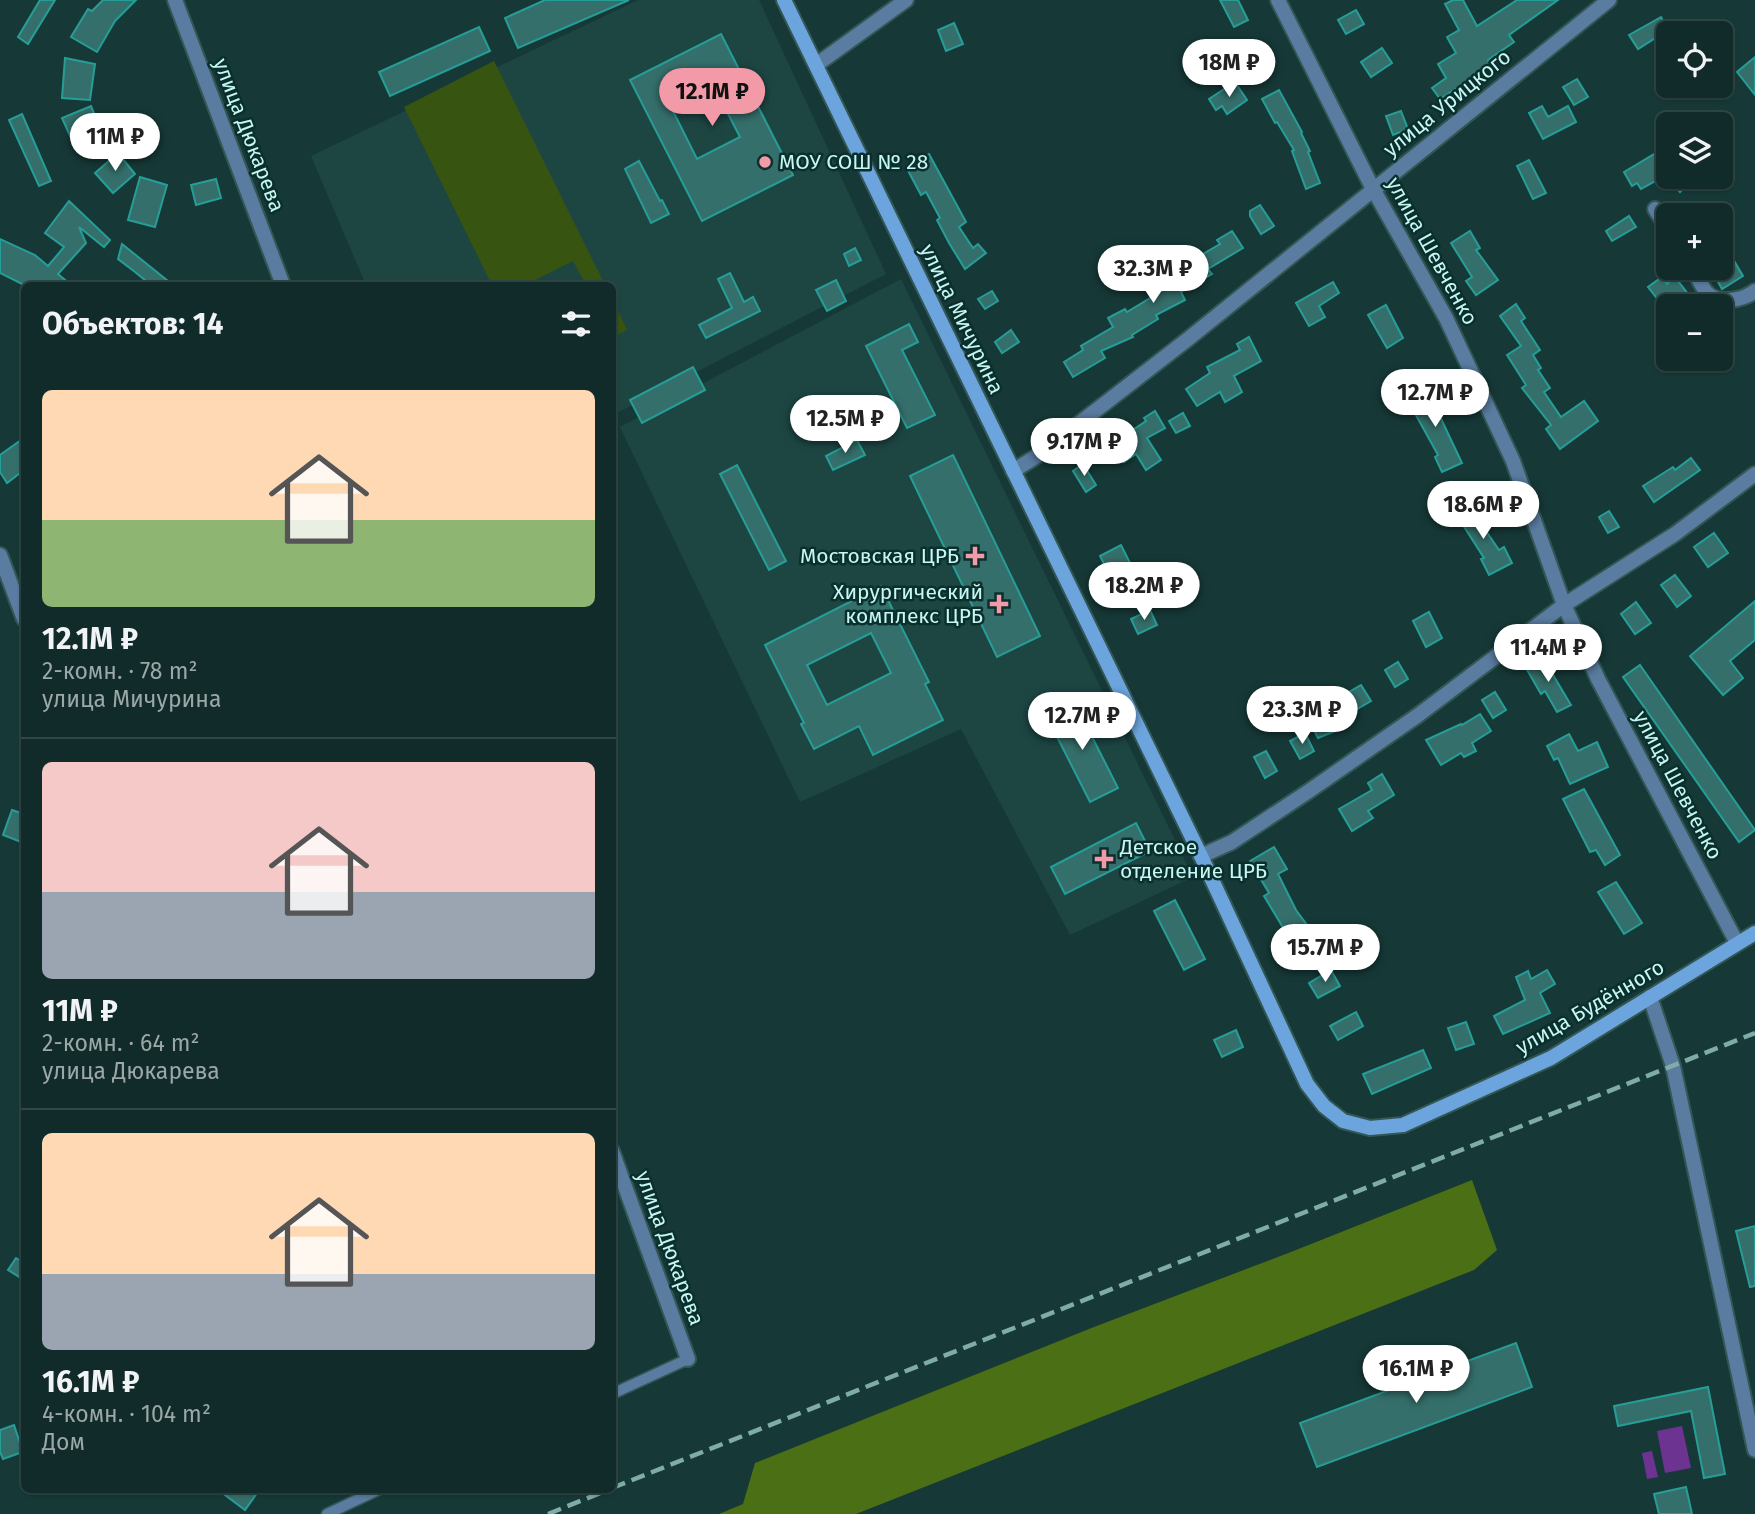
<!DOCTYPE html>
<html lang="ru">
<head>
<meta charset="utf-8">
<style>
	:root { --surface:#102b29; --page:#1e3735; --text:#f1f3f6; --muted:#9ca7a8; --line:#304746; --accent:#f39aa8 }
	body { margin:0; font-family:"Fira Sans",sans-serif; background:var(--page); color:var(--text); height:100vh; display:flex; flex-direction:column; font-size:26px; white-space:nowrap }
	* { box-sizing:border-box; margin:0 }
	p { font-size:23px; color:var(--muted) }
	.icon { flex:none; width:38px; height:38px; fill:none; stroke:currentColor; stroke-width:2; stroke-linecap:round; stroke-linejoin:round }
	.map { position:relative; flex:1; overflow:hidden }
	.details { position:absolute; left:21px; top:282px; width:595px; height:1211px; display:flex; flex-direction:column; background:var(--surface); border-radius:10px; box-shadow:0 2px 5px #0004,0 0 0 2px var(--line) }
	.details>* { flex:none }
	.tools { position:absolute; left:1656px; top:21px; display:grid; gap:14px }
	.tools a { display:grid; place-items:center; width:77px; height:77px; border-radius:10px; background:var(--surface); box-shadow:0 2px 5px #0004,0 0 0 2px var(--line); font-size:35px }
	.price { position:absolute; translate:-50% -60px; padding:0 16px; border-radius:24px; background:#fff; color:#222; font-size:23px; line-height:46px; filter:drop-shadow(0 2px 4px #0008) }
	.price::after { content:''; position:absolute; left:50%; top:42px; width:21px; height:16px; margin-left:-10px; background:inherit; clip-path:polygon(0 0,100% 0,50% 100%) }
	.price.active { background:var(--accent); color:#111 }
	ul { padding:0; list-style:none }
	li { display:grid; align-content:center; gap:14px; height:371px; padding:0 21px }
	li+li { border-top:2px solid var(--line) }
	li span { display:grid; place-items:center; height:217px; border-radius:10px; color:#555 }
	li>.icon { margin-inline-start:auto }
	span .icon { width:126px; height:126px; fill:#fffc; stroke-width:1 }
	li b { font-size:30px }
	h2 { display:flex; justify-content:space-between; align-items:center; height:84px; padding:0 21px; font-size:30px }
	.map>svg:first-child { display:block }
	.built { fill:#1d4643 }
	.green { fill:#385411 }
	.forest { fill:#4b6f15 }
	.water { fill:#6d3391 }
	.building { fill:#356f6b; stroke:#269e98; stroke-width:2; fill-rule:evenodd }
	.lines { fill:none; stroke-linecap:round; stroke-linejoin:round }
	.lane-casing { stroke:#325755; stroke-width:13 }
	.street-casing { stroke:#325755; stroke-width:18 }
	.secondary-casing { stroke:#325755; stroke-width:18 }
	.lane { stroke:#597ca0; stroke-width:10 }
	.street { stroke:#597ca0; stroke-width:14 }
	.secondary { stroke:#6ca5de; stroke-width:14 }
	.rail { stroke:#7faba8; stroke-width:4.5; stroke-dasharray:14 7; stroke-linecap:butt }
	.poi-dot { fill:#f39aa8; stroke:#0b2f2d; stroke-width:2.5 }
	.labels { text-anchor:middle; dominant-baseline:central; stroke-width:5; stroke-linejoin:round; paint-order:stroke }
	.street-label { font-size:21px; fill:#c6f7f3; stroke:#0b2f2d }
	.poi-label { font-size:21px; fill:#c6f7f3; stroke:#0b2f2d; text-anchor:start }
</style>
</head>
<body>
<div class="map">
<svg width="1755" height="1514" viewBox="0 0 1755 1514">
	<rect width="100%" height="100%" fill="#163937"/>
	<g class="built">
		<polygon points="638,0 759,0 886,274 613,415 612,285 366,285 311,156"/>
		<polygon points="901,279 1193,877 1070,935 961,729 800,802 620,427"/>
	</g>
	<g class="green">
		<polygon points="494,61 605,285 586,285 573,261 525,285 492,285 404,107"/>
		<polygon points="613,300 627,330 613,337 612,337"/>
	</g>
	<polygon class="forest" points="1472,1180 1497,1250 1474,1270 856,1514 719,1514 743,1504 755,1463 1094,1327 1291,1252"/>
	<g class="water">
		<polygon points="1682,1426 1691,1468 1665,1473 1657,1431"/>
		<polygon points="1652,1451 1658,1477 1647,1479 1642,1453"/>
	</g>
	<g class="building">
		<polygon points="40,0 55,0 28,44 18,37"/>
		<polygon points="103,0 136,0 115,21 97,52 71,37 88,9 92,11"/>
		<polygon points="545,0 629,0 518,48 505,18"/>
		<polygon points="1220,0 1238,0 1248,20 1234,27"/>
		<polygon points="1453,0 1463,0 1477,26 1517,0 1558,0 1509,35 1514,42 1488,60 1491,66 1440,99 1432,88 1446,78 1438,64 1456,53 1447,37 1459,30 1445,4"/>
		<polygon points="1356,10 1364,24 1346,34 1338,20"/>
		<polygon points="1661,17 1668,30 1638,49 1629,35"/>
		<polygon points="954,23 963,44 946,51 938,30"/>
		<polygon points="479,27 490,51 390,96 379,72"/>
		<path d="M 721,34 L 793,175 L 702,221 L 630,80 ZM 708,75 L 740,137 L 697,159 L 666,97 Z"/>
		<polygon points="1260,48 1267,61 1250,69 1244,56"/>
		<polygon points="1382,48 1392,63 1371,77 1361,62"/>
		<polygon points="1755,57 1755,95 1737,72"/>
		<polygon points="65,58 95,64 90,100 62,98"/>
		<polygon points="1577,79 1588,97 1574,105 1563,87"/>
		<polygon points="1235,82 1247,100 1227,114 1222,106 1216,110 1209,99"/>
		<polygon points="1279,90 1302,132 1301,133 1310,151 1308,152 1320,183 1306,189 1292,151 1294,150 1277,122 1275,123 1262,99"/>
		<polygon points="91,106 103,135 75,147 62,118"/>
		<polygon points="1542,106 1548,117 1568,106 1576,122 1543,139 1529,113"/>
		<polygon points="1401,111 1408,129 1393,135 1386,116"/>
		<polygon points="22,114 51,181 39,186 9,120"/>
		<polygon points="118,153 135,174 113,193 95,173"/>
		<polygon points="1656,153 1666,175 1641,189 1637,183 1632,186 1624,172"/>
		<polygon points="929,154 966,222 959,227 973,248 978,244 986,253 965,269 949,243 937,220 940,218 926,192 921,195 906,167"/>
		<polygon points="1529,160 1546,193 1533,199 1517,166"/>
		<polygon points="639,161 660,201 662,200 669,214 651,223 625,169"/>
		<polygon points="140,177 167,185 155,227 128,220"/>
		<polygon points="1666,177 1695,177 1680,192"/>
		<polygon points="216,179 221,198 196,205 191,185"/>
		<polygon points="69,201 110,240 104,247 79,227 86,243 58,274 71,285 24,285 0,273 0,239 35,255 48,266 64,247 45,233"/>
		<polygon points="1260,205 1274,226 1261,234 1250,216 1250,211"/>
		<polygon points="1629,216 1636,227 1612,241 1606,231"/>
		<polygon points="1232,231 1243,248 1208,269 1212,274 1181,292 1185,300 1156,315 1158,319 1132,335 1133,337 1101,351 1105,358 1073,377 1064,362 1083,350 1081,346 1113,327 1108,318 1125,309 1127,312 1165,289 1162,282 1171,278 1169,274 1220,244 1217,240"/>
		<polygon points="1470,231 1480,248 1476,250 1498,280 1476,295 1466,281 1472,277 1451,243"/>
		<polygon points="1720,237 1743,276 1722,289 1713,273 1720,269"/>
		<polygon points="122,244 173,285 151,285 135,272 118,259"/>
		<polygon points="855,248 861,260 849,266 844,254"/>
		<polygon points="730,273 744,302 753,297 760,311 706,338 699,325 732,308 718,279"/>
		<polygon points="1662,277 1667,284 1675,277 1688,294 1671,306 1668,306 1666,310 1648,287"/>
		<polygon points="836,280 846,301 827,311 816,290"/>
		<polygon points="1333,282 1339,293 1319,306 1325,317 1309,326 1296,303"/>
		<polygon points="992,291 998,301 985,309 978,299"/>
		<polygon points="1516,304 1525,318 1521,321 1540,350 1533,355 1541,368 1538,370 1550,388 1544,392 1561,417 1584,401 1598,421 1560,449 1546,429 1551,425 1522,388 1526,385 1507,355 1521,346 1500,316"/>
		<polygon points="1386,305 1403,338 1387,348 1368,315"/>
		<polygon points="909,324 918,342 902,350 935,415 907,428 866,346"/>
		<polygon points="1011,330 1019,342 1002,353 995,342"/>
		<polygon points="1249,337 1261,361 1234,376 1242,392 1225,402 1220,392 1197,406 1186,389 1210,373 1207,367 1240,350 1237,344"/>
		<polygon points="693,367 705,390 642,423 630,400"/>
		<polygon points="1429,388 1439,407 1436,408 1462,463 1442,472 1435,457 1438,455 1407,399"/>
		<polygon points="1155,411 1165,428 1147,438 1161,460 1146,470 1136,454 1124,462 1112,444 1146,421 1144,418"/>
		<polygon points="1183,413 1190,426 1176,433 1169,421"/>
		<polygon points="24,438 24,470 7,483 0,472 0,455"/>
		<polygon points="857,440 865,455 833,470 826,456"/>
		<polygon points="953,455 1040,636 997,657 910,476"/>
		<polygon points="1691,458 1700,470 1654,502 1643,486 1673,467 1675,470"/>
		<polygon points="1083,464 1096,485 1086,492 1073,471"/>
		<polygon points="737,465 786,561 769,570 720,474"/>
		<polygon points="1467,503 1499,550 1504,547 1512,563 1489,575 1481,559 1484,558 1454,511"/>
		<polygon points="1609,511 1619,527 1608,533 1599,517"/>
		<polygon points="1714,533 1728,553 1708,567 1694,547"/>
		<polygon points="1121,545 1137,577 1142,574 1147,585 1117,601 1111,590 1116,588 1100,556"/>
		<polygon points="1675,575 1691,596 1677,607 1661,585"/>
		<path d="M 881,586 L 929,682 L 925,684 L 943,720 L 873,755 L 859,726 L 814,749 L 801,724 L 804,723 L 765,645 ZM 871,633 L 891,673 L 827,705 L 807,665 Z"/>
		<polygon points="1755,601 1755,640 1730,661 1743,678 1723,695 1690,656"/>
		<polygon points="1636,602 1651,623 1635,634 1621,614"/>
		<polygon points="1150,610 1157,625 1138,634 1131,619"/>
		<polygon points="1429,612 1442,638 1426,647 1413,621"/>
		<polygon points="1543,658 1571,705 1557,712 1545,691 1541,694 1526,668"/>
		<polygon points="1398,662 1408,679 1395,687 1385,670"/>
		<polygon points="1640,665 1755,830 1739,842 1623,677"/>
		<polygon points="1361,685 1371,701 1344,717 1348,726 1318,738 1305,713 1322,705 1321,702 1333,695 1335,700"/>
		<polygon points="1495,692 1506,710 1493,718 1482,700"/>
		<polygon points="1074,701 1118,788 1090,802 1046,715"/>
		<polygon points="1480,714 1491,731 1472,743 1476,751 1464,757 1461,753 1441,765 1426,740 1461,724 1462,725"/>
		<polygon points="1305,733 1314,751 1300,759 1290,741"/>
		<polygon points="1569,734 1578,751 1597,742 1608,767 1570,784 1558,758 1554,760 1547,746"/>
		<polygon points="1266,751 1277,771 1265,778 1254,757"/>
		<polygon points="1382,774 1394,795 1368,811 1373,818 1352,831 1339,809 1372,790 1368,783"/>
		<polygon points="1584,789 1620,855 1605,865 1596,850 1590,852 1563,799"/>
		<polygon points="12,810 24,814 24,834 21,842 3,835"/>
		<polygon points="1136,823 1150,851 1065,894 1051,867"/>
		<polygon points="1274,847 1287,869 1278,874 1296,910 1307,925 1288,936 1264,896 1269,893 1250,861"/>
		<polygon points="1616,882 1642,923 1624,934 1598,892"/>
		<polygon points="1175,900 1205,959 1184,970 1154,911"/>
		<polygon points="1331,970 1340,986 1318,998 1309,983"/>
		<polygon points="1547,970 1555,984 1540,993 1550,1013 1503,1034 1494,1016 1525,1000 1516,977 1528,971 1531,979"/>
		<polygon points="1356,1012 1363,1026 1338,1040 1330,1026"/>
		<polygon points="1466,1022 1474,1044 1456,1050 1448,1028"/>
		<polygon points="1236,1030 1243,1047 1222,1057 1214,1040"/>
		<polygon points="1423,1050 1431,1068 1372,1094 1363,1074"/>
		<polygon points="1755,1226 1755,1286 1750,1287 1736,1231"/>
		<polygon points="16,1258 24,1263 24,1280 8,1270"/>
		<polygon points="1516,1343 1532,1387 1317,1467 1300,1423"/>
		<polygon points="1708,1387 1725,1474 1704,1478 1691,1411 1618,1426 1614,1406"/>
		<polygon points="14,1425 23,1452 3,1459 0,1452 0,1430"/>
		<polygon points="1686,1487 1692,1514 1659,1514 1654,1494"/>
		<polygon points="217,1489 260,1489 245,1510"/>
	</g>
	<g class="lines">
		<g class="lane-casing">
			<g id="lane">
				<polyline points="612,1394 688,1359"/>
				<polyline points="327,1514 380,1489"/>
			</g>
		</g>
		<g class="street-casing">
			<g id="street">
				<polyline points="175,0 283,285"/>
				<polyline points="1278,0 1373,189 1446,318 1513,461 1564,605 1598,679 1737,943"/>
				<polyline points="816,65 906,0"/>
				<polyline points="1655,209 1668,229"/>
				<path d="M 1692,268 C 1697,275 1701,286 1707,293 C 1719,305 1743,300 1755,291"/>
				<polyline points="1013,471 1037,456 1188,339 1609,0"/>
				<polyline points="0,555 24,619"/>
				<polyline points="1201,856 1232,842 1309,791 1417,716 1564,605 1675,534 1755,474"/>
				<polyline points="1650,997 1673,1066 1755,1450"/>
				<polyline points="612,1151 688,1359"/>
			</g>
		</g>
		<g class="secondary-casing">
			<polyline id="secondary" points="784,0 1201,856 1307,1084 1324,1106 1343,1121 1370,1128 1403,1125 1551,1058 1755,933"/>
		</g>
		<use href="#lane" class="lane"/>
		<use href="#street" class="street"/>
		<use href="#secondary" class="secondary"/>
		<g class="rail">
			<polyline points="612,1488 1755,1033"/>
			<polyline points="548,1514 610,1489"/>
		</g>
	</g>
	<g class="poi-dot">
		<circle cx="765" cy="162" r="7"/>
		<path d="M971.5 545.5h7v7h7v7h-7v7h-7v-7h-7v-7h7z"/>
		<path d="M995.5 593.5h7v7h7v7h-7v7h-7v-7h-7v-7h7z"/>
		<path d="M1100.5 848.5h7v7h7v7h-7v7h-7v-7h-7v-7h7z"/>
	</g>
	<g class="labels">
		<g class="street-label">
			<text transform="translate(1447 103) rotate(-39)">улица Урицкого</text>
			<text transform="translate(249 135) rotate(69)">улица Дюкарева</text>
			<text transform="translate(1432 251) rotate(61)">улица Шевченко</text>
			<text transform="translate(962 319) rotate(64)">улица Мичурина</text>
			<text transform="translate(1678 785) rotate(62)">улица Шевченко</text>
			<text transform="translate(1590 1007) rotate(-30)">улица Будённого</text>
			<text transform="translate(670 1248) rotate(70)">улица Дюкарева</text>
		</g>
		<g class="poi-label">
			<text x="779" y="162">МОУ СОШ № 28</text>
			<text x="959" y="556" text-anchor="end">Мостовская ЦРБ</text>
			<text x="983" y="592" text-anchor="end">Хирургический<tspan x="983" dy="24">комплекс ЦРБ</tspan></text>
			<text x="1120" y="847">Детское<tspan x="1120" dy="24">отделение ЦРБ</tspan></text>
		</g>
	</g>
</svg>
<div class="tools">
<a><svg class="icon" aria-label="locate" viewBox="0 0 24 24"><circle cx="12" cy="12" r="6"/><path d="M12 2v4M12 18v4M2 12h4M18 12h4"/></svg></a>
<a><svg class="icon" aria-label="layers" viewBox="0 0 24 24"><path d="M12 4l9 5-9 5-9-5zM3 14l9 5 9-5"/></svg></a>
<a>+</a>
<a>−</a>
</div>
<b class="price" style="left:1229px;top:99px">18M ₽</b>
<b class="price active" style="left:712px;top:128px">12.1M ₽</b>
<b class="price" style="left:115px;top:173px">11M ₽</b>
<b class="price" style="left:1153px;top:305px">32.3M ₽</b>
<b class="price" style="left:1435px;top:429px">12.7M ₽</b>
<b class="price" style="left:845px;top:455px">12.5M ₽</b>
<b class="price" style="left:1084px;top:478px">9.17M ₽</b>
<b class="price" style="left:1483px;top:541px">18.6M ₽</b>
<b class="price" style="left:1144px;top:622px">18.2M ₽</b>
<b class="price" style="left:1548px;top:684px">11.4M ₽</b>
<b class="price" style="left:1302px;top:746px">23.3M ₽</b>
<b class="price" style="left:1082px;top:752px">12.7M ₽</b>
<b class="price" style="left:1325px;top:984px">15.7M ₽</b>
<b class="price" style="left:1416px;top:1405px">16.1M ₽</b>
<section class="details">
<h2>Объектов: 14<svg class="icon" aria-label="filters" viewBox="0 0 24 24"><path d="M4 7h16M4 17h16"/><circle cx="9" cy="7" r="2"/><circle cx="15" cy="17" r="2"/></svg></h2>
<ul>
<li><span style="background:linear-gradient(#ffd9b3 60%,#8fb573 0)"><svg class="icon" aria-label="home" viewBox="0 0 24 24"><path d="M3 11l9-7 9 7M6 9v11h12V9"/></svg></span><div><b>12.1M ₽</b><p>2-комн. · 78 m²</p><p>улица Мичурина</p></div></li>
<li><span style="background:linear-gradient(#f6c9c9 60%,#9aa5b1 0)"><svg class="icon" aria-label="home" viewBox="0 0 24 24"><path d="M3 11l9-7 9 7M6 9v11h12V9"/></svg></span><div><b>11M ₽</b><p>2-комн. · 64 m²</p><p>улица Дюкарева</p></div></li>
<li><span style="background:linear-gradient(#ffd9b3 65%,#9aa5b1 0)"><svg class="icon" aria-label="home" viewBox="0 0 24 24"><path d="M3 11l9-7 9 7M6 9v11h12V9"/></svg></span><div><b>16.1M ₽</b><p>4-комн. · 104 m²</p><p>Дом</p></div></li>
</ul>
</section>
</div>
</body>
</html>
